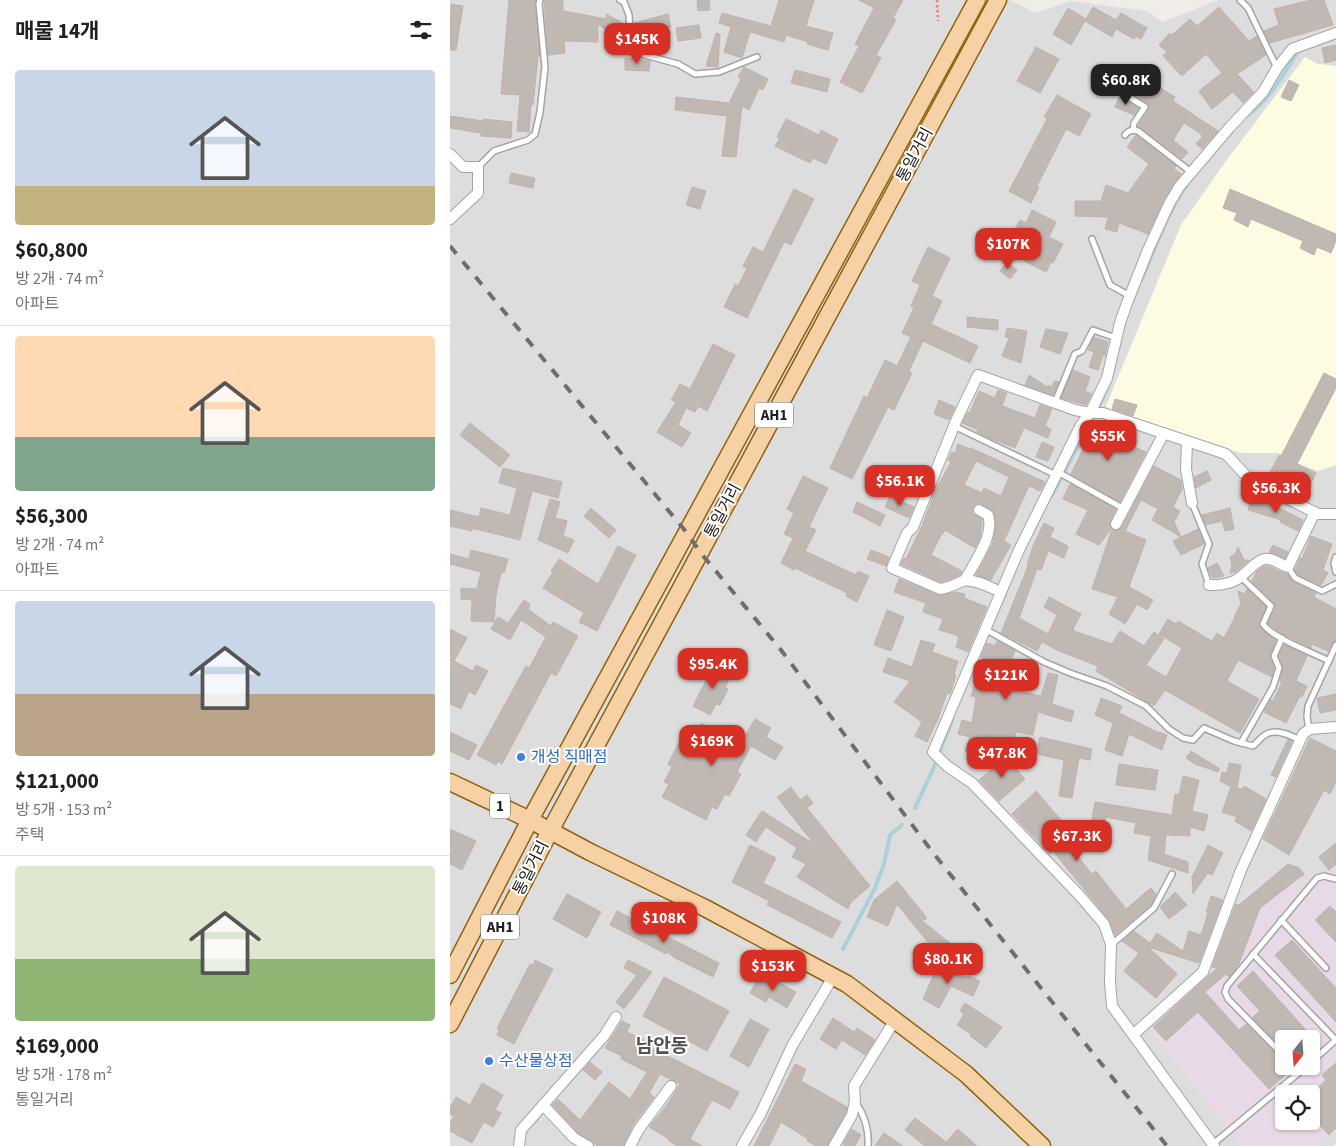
<!DOCTYPE html>
<html lang="ko">
<head>
<meta charset="utf-8">
<style>
	:root { --surface:#fff; --page:#f2f2f2; --text:#202124; --muted:#757577; --line:#e0e0e0; --accent:#d93025 }
	body { margin:0; font-family:"Source Sans 3","Noto Sans KR",sans-serif; background:var(--page); color:var(--text); height:100vh; display:flex; flex-direction:column; font-size:19px; white-space:nowrap }
	* { box-sizing:border-box; margin:0 }
	p { font-size:16px; color:var(--muted) }
	.icon { flex:none; width:28px; height:28px; fill:none; stroke:currentColor; stroke-width:2; stroke-linecap:round; stroke-linejoin:round }
	.map { position:relative; flex:1; overflow:hidden }
	.side { display:flex; flex-direction:column; background:var(--surface); width:450px }
	.side>* { flex:none }
	.needle { width:32px; rotate:197deg }
	.buttons { position:absolute; left:825px; top:1030px; display:grid; gap:10px }
	.buttons a { display:grid; place-items:center; width:45px; height:45px; border-radius:5px; background:var(--surface); box-shadow:0 1px 4px #0004; font-size:25px }
	.price { position:absolute; translate:-50% -42px; padding:0 11px; border-radius:10px; background:var(--accent); color:#fff; font-size:16px; line-height:32px; filter:drop-shadow(0 1px 2px #0008) }
	.price::after { content:''; position:absolute; left:50%; top:30px; width:15px; height:11px; margin-left:-8px; background:inherit; clip-path:polygon(0 0,100% 0,50% 100%) }
	.price.active { background:#222; color:#fff }
	ul { padding:0; list-style:none }
	li { display:grid; align-content:center; gap:10px; height:265px; padding:0 15px }
	li+li { border-top:1px solid var(--line) }
	li span { display:grid; place-items:center; height:155px; border-radius:5px; color:#555 }
	li>.icon { margin-inline-start:auto }
	span .icon { width:90px; height:90px; fill:#fffc; stroke-width:1 }
	li b { font-size:21px }
	h2 { display:flex; justify-content:space-between; align-items:center; height:60px; padding:0 15px; font-size:21px }
	main { display:flex; flex:1; min-height:0 }
	.map>svg:first-child { display:block }
	.residential { fill:#dedddd }
	.industrial { fill:#e8d9e6; fill-rule:evenodd }
	.education { fill:#fdfce2 }
	.lines { fill:none; stroke-linecap:round; stroke-linejoin:round }
	.stream { stroke:#aad0da; stroke-width:4 }
	.building { fill:#c0b8b3; stroke:#c0b3aa; fill-rule:evenodd }
	.service-casing { stroke:#a4a4a4; stroke-width:8 }
	.minor-casing { stroke:#a4a4a4; stroke-width:12 }
	.primary-casing { stroke:#91610a; stroke-width:19 }
	.path { stroke:#f08177; stroke-width:2.5; stroke-dasharray:2.5 2.5; stroke-linecap:butt }
	.service { stroke:#fff; stroke-width:5 }
	.minor { stroke:#fff; stroke-width:10 }
	.primary { stroke:#f6d1a5; stroke-width:16 }
	.rail { stroke:#6e6e6e; stroke-width:4; stroke-dasharray:10 10; stroke-linecap:butt }
	.shop-dot { fill:#3f7fe0; stroke:#fff; stroke-width:2 }
	.labels { text-anchor:middle; dominant-baseline:central; stroke-width:4; stroke-linejoin:round; paint-order:stroke }
	.shield { fill:#fff; stroke:#636363; stroke-width:1 }
	.shield-label { font-size:15px; font-weight:bold; fill:#202020 }
	.street-label { font-size:16px; fill:#202020; stroke:#fff }
	.shop-label { font-size:16px; fill:#366cbe; stroke:#fff; text-anchor:start }
	.quarter-label { font-size:19px; font-weight:bold; fill:#535353; stroke:#fff }
</style>
</head>
<body>
<main>
<section class="side">
<h2>매물 14개<svg class="icon" aria-label="filters" viewBox="0 0 24 24"><path d="M4 7h16M4 17h16"/><circle cx="9" cy="7" r="2"/><circle cx="15" cy="17" r="2"/></svg></h2>
<ul>
<li><span style="background:linear-gradient(#c9d6e8 75%,#c2b280 0)"><svg class="icon" aria-label="home" viewBox="0 0 24 24"><path d="M3 11l9-7 9 7M6 9v11h12V9"/></svg></span><div><b>$60,800</b><p>방 2개 · 74 m²</p><p>아파트</p></div></li>
<li><span style="background:linear-gradient(#ffd9b3 65%,#7fa58c 0)"><svg class="icon" aria-label="home" viewBox="0 0 24 24"><path d="M3 11l9-7 9 7M6 9v11h12V9"/></svg></span><div><b>$56,300</b><p>방 2개 · 74 m²</p><p>아파트</p></div></li>
<li><span style="background:linear-gradient(#c9d6e8 60%,#b9a48a 0)"><svg class="icon" aria-label="home" viewBox="0 0 24 24"><path d="M3 11l9-7 9 7M6 9v11h12V9"/></svg></span><div><b>$121,000</b><p>방 5개 · 153 m²</p><p>주택</p></div></li>
<li><span style="background:linear-gradient(#dfe7d0 60%,#8fb573 0)"><svg class="icon" aria-label="home" viewBox="0 0 24 24"><path d="M3 11l9-7 9 7M6 9v11h12V9"/></svg></span><div><b>$169,000</b><p>방 5개 · 178 m²</p><p>통일거리</p></div></li>
</ul>
</section>
<div class="map">
<svg width="886" height="1146" viewBox="0 0 886 1146">
	<rect width="100%" height="100%" fill="#f0ece7"/>
	<g class="residential">
		<polygon points="0,0 559,0 586,13 621,1 696,11 713,22 768,0 886,0 886,66 868,64 855,58 779,157 731,225 659,412 791,453 828,453 847,463 868,471 886,465 886,869 883,872 864,873 851,888 768,962 699,1027 792,1146 0,1146"/>
		<polygon points="886,1135 886,1143 883,1146 866,1146 876,1137 880,1140"/>
	</g>
	<path class="industrial" d="M 828,869 L 851,888 L 864,873 L 883,872 L 886,869 L 886,1135 L 879,1141 L 876,1137 L 866,1146 L 792,1146 L 699,1027 L 768,962 L 793,898 ZM 834,1039 L 861,1039 L 861,1066 L 834,1066 ZM 834,1094 L 861,1094 L 861,1121 L 834,1121 Z"/>
	<polygon class="education" points="855,57 868,64 886,66 886,465 868,471 847,463 828,453 791,453 659,412 656,406 731,225 779,157"/>
	<g class="lines">
		<g class="stream">
			<path d="M 798,115 C 821,98 832,76 847,53 L 851,49"/>
			<path d="M 692,279 C 705,248 717,214 736,186"/>
			<polyline points="602,495 652,400 661,379"/>
			<polyline points="465,808 484,767 503,718"/>
			<polyline points="393,949 425,888 434,864 440,835 452,825"/>
		</g>
	</g>
	<g class="building">
		<polygon points="59,0 85,0 90,56 88,56 83,105 81,105 79,132 67,131 70,95 51,94"/>
		<polygon points="94,0 113,0 113,11 157,19 156,14 173,23 177,37 172,43 148,24 148,42 114,41 115,53 98,55"/>
		<polygon points="247,0 259,0 260,10 248,11"/>
		<polygon points="329,0 364,0 356,26 383,33 378,50 357,44 358,42 336,35 334,42 300,32 292,58 274,52 281,27 269,23 272,13 321,26"/>
		<polygon points="409,0 453,0 443,18 446,20 426,55 431,58 412,93 390,82 409,46 405,44 424,8"/>
		<polygon points="861,0 874,0 883,25 820,43 814,31 829,25 824,9"/>
		<polygon points="1,4 13,6 6,50 0,50"/>
		<polygon points="643,7 666,20 671,13 697,28 691,39 686,36 684,39 666,29 662,37 635,21 621,45 603,34 618,8 636,19"/>
		<polygon points="769,7 799,41 807,36 816,55 787,74 804,92 793,103 783,92 762,109 749,91 772,73 756,54 732,76 713,56 717,52 709,45 720,33 722,35 740,19 747,26"/>
		<polygon points="218,14 221,27 188,36 184,23"/>
		<polygon points="249,25 251,38 228,41 226,28"/>
		<polygon points="266,33 270,34 268,67 256,66"/>
		<polygon points="886,45 886,60 875,63 872,48"/>
		<polygon points="586,47 609,59 590,93 567,81"/>
		<polygon points="175,58 200,61 199,71 175,70"/>
		<polygon points="690,65 706,71 701,82 725,97 723,101 768,131 752,149 746,144 752,137 751,134 734,123 723,140 738,152 732,159 688,126 699,109 699,105 677,91 685,77 680,75"/>
		<polygon points="294,67 318,79 313,90 309,88 299,110 292,106 286,157 272,156 277,116 225,110 226,97 279,103 291,79 288,77"/>
		<polygon points="345,70 380,79 377,92 341,83"/>
		<polygon points="839,80 849,85 841,101 831,97"/>
		<polygon points="607,95 641,114 629,136 616,129 587,186 589,187 581,203 559,191 597,119 594,117"/>
		<polygon points="669,97 689,108 684,115 665,107"/>
		<polygon points="0,116 33,121 33,119 62,122 61,138 31,136 31,133 0,128"/>
		<polygon points="336,119 369,135 371,130 388,139 376,164 363,158 360,163 325,146 330,138 327,137"/>
		<polygon points="686,135 726,166 724,169 731,174 713,201 698,234 669,223 667,232 655,229 658,217 625,216 625,201 651,201 656,185 678,193 699,164 677,147"/>
		<polygon points="61,173 85,178 83,188 59,183"/>
		<polygon points="242,187 256,191 250,209 236,205"/>
		<polygon points="344,189 364,199 341,245 334,242 297,318 274,307 285,284 288,286 297,268 293,266 303,247 313,252"/>
		<polygon points="780,189 886,234 886,241 881,253 867,247 864,255 850,248 853,241 801,219 798,227 784,220 787,213 773,208"/>
		<polygon points="582,210 606,222 599,237 613,244 603,263 601,262 596,272 574,261 582,245 562,235 570,220 576,223"/>
		<polygon points="478,247 500,258 482,296 492,301 481,324 528,346 520,363 473,341 459,371 462,373 444,410 438,407 402,479 380,468 414,396 417,398 435,360 447,366 461,337 452,333 464,308 461,306 470,285 462,281"/>
		<polygon points="557,262 567,270 560,279 550,271"/>
		<polygon points="517,317 548,320 548,330 517,327"/>
		<polygon points="557,328 577,331 571,363 552,356 559,338 555,337"/>
		<polygon points="596,329 618,333 610,354 590,347"/>
		<polygon points="644,337 658,342 655,356 653,355 648,370 639,367 644,352 638,350"/>
		<polygon points="263,344 285,355 257,411 248,406 245,412 236,408 228,425 241,433 232,447 207,432 226,402 221,400 230,384 240,389"/>
		<polygon points="623,370 640,377 635,391 642,394 636,405 611,398"/>
		<polygon points="874,373 886,379 886,388 847,464 866,473 854,499 816,480 829,455 831,456"/>
		<polygon points="579,375 597,387 598,385 602,387 604,381 609,382 603,395 575,385"/>
		<polygon points="548,390 557,393 552,406 585,418 590,405 602,409 595,426 601,429 598,438 574,428 565,448 537,437 527,432 528,430 512,423 518,412 520,413 529,391 545,398"/>
		<polygon points="665,399 687,405 683,416 662,409"/>
		<polygon points="489,400 505,407 499,420 484,414"/>
		<polygon points="20,423 60,455 50,467 10,435"/>
		<polygon points="645,424 684,442 682,446 696,452 670,502 621,474"/>
		<polygon points="592,442 604,447 598,461 586,457"/>
		<path d="M 508,444 L 520,449 L 521,448 L 595,482 L 590,491 L 579,486 L 554,541 L 561,545 L 541,580 L 526,575 L 543,543 L 546,522 L 543,511 L 529,503 L 525,504 L 522,510 L 523,514 L 532,519 L 532,523 L 530,538 L 525,548 L 495,530 L 492,535 L 491,535 L 481,555 L 512,571 L 510,575 L 491,582 L 451,564 L 454,558 L 456,559 L 472,526 L 486,489 L 501,462 L 498,460 L 502,452 L 505,453 ZM 526,461 L 559,477 L 551,496 L 534,488 L 532,493 L 514,485 Z"/>
		<polygon points="704,466 731,480 732,489 723,507 730,511 724,522 731,537 748,529 754,544 731,555 723,541 731,537 702,520 708,509 691,500 675,531 696,540 679,587 703,600 697,610 687,604 675,624 659,614 668,597 642,589 662,529 667,531 672,527"/>
		<polygon points="53,468 112,482 108,498 82,491 70,540 22,528 22,531 0,526 0,510 29,517 31,508 60,515 67,488 49,483"/>
		<polygon points="757,471 761,480 746,488 744,477"/>
		<polygon points="353,476 378,488 359,527 366,530 355,551 406,575 408,571 419,576 407,602 396,596 397,593 345,568 344,570 331,563 343,538 334,534 344,513 337,509"/>
		<polygon points="620,484 666,509 660,521 661,529 649,545 626,534 638,510 613,499"/>
		<polygon points="440,496 464,507 459,518 435,507"/>
		<polygon points="100,499 110,502 105,518 117,521 113,536 124,540 118,553 88,540"/>
		<polygon points="801,500 812,503 814,500 853,520 848,531 830,522 831,520 798,510"/>
		<polygon points="407,502 435,515 430,526 403,512"/>
		<polygon points="141,508 166,530 159,538 134,516"/>
		<polygon points="780,508 784,529 775,531 772,521 756,525 752,515"/>
		<polygon points="594,523 604,528 600,537 618,546 614,558 598,551 591,570 587,569 569,618 598,634 607,615 594,607 599,597 631,614 623,629 624,631 662,644 670,631 694,646 704,632 714,639 696,665 716,677 732,648 709,634 718,619 726,624 728,621 762,641 767,633 774,638 784,619 787,622 784,617 791,604 788,591 795,594 797,589 816,607 809,624 815,632 826,640 820,656 824,668 822,677 788,660 777,681 809,699 790,733 715,690 704,706 646,671 648,666 609,651 592,642 587,651 551,633 578,566 577,565 583,546"/>
		<polygon points="861,536 882,544 873,570 878,573 871,585 848,575 845,569 850,558 852,559"/>
		<polygon points="823,545 838,552 835,558 819,552"/>
		<polygon points="168,546 186,555 147,631 129,622 134,613 93,588 103,572 101,571 109,559 148,584"/>
		<polygon points="788,547 794,560 799,560 786,572 780,573 782,565 780,557 785,554"/>
		<polygon points="21,550 58,559 54,573 51,572 46,595 44,622 21,621 22,600 11,599 11,588 27,589 31,572 0,564 0,554 19,559"/>
		<polygon points="421,550 439,557 436,566 417,559"/>
		<polygon points="767,563 774,576 763,578 758,568"/>
		<polygon points="818,566 837,574 843,582 866,593 864,597 886,609 886,641 882,643 878,651 862,644 861,648 856,645 827,631 818,623 825,605 802,581 807,571 813,567"/>
		<polygon points="449,579 488,595 505,592 515,594 514,598 537,607 518,652 506,647 509,636 489,630 493,619 473,612 476,603 444,592"/>
		<polygon points="74,600 80,604 78,609 101,626 103,622 128,636 106,676 101,673 52,764 48,761 46,765 27,755 76,666 79,668 96,637 71,620 60,640 41,629 48,617 58,623"/>
		<polygon points="437,610 454,617 441,651 424,645"/>
		<polygon points="0,629 17,638 4,661 23,671 26,665 38,671 25,695 19,691 11,709 0,704"/>
		<polygon points="471,640 485,644 482,652 508,661 504,675 506,676 500,694 497,693 488,719 477,742 465,736 472,722 444,702 460,681 433,672 438,658 462,667"/>
		<polygon points="547,641 565,651 560,662 575,666 569,691 591,696 598,673 608,675 602,704 624,711 621,722 588,712 583,735 566,732 562,744 538,736 550,750 528,743 525,754 515,751 520,737 508,734 512,720 522,723 526,697 521,696 533,658 531,657 537,643 545,646"/>
		<polygon points="834,645 857,656 846,681 857,686 852,697 850,696 836,723 814,712 821,700 823,701 832,682 830,681 833,667 829,656"/>
		<polygon points="264,665 282,674 275,687 278,689 270,705 266,704 260,715 243,706"/>
		<polygon points="886,694 886,710 870,713 867,698"/>
		<polygon points="651,698 672,706 669,713 705,731 717,735 712,750 679,734 672,756 655,750 663,723 645,715"/>
		<polygon points="305,719 321,728 316,737 333,747 325,760 301,746 287,772 291,774 279,796 275,794 267,809 262,807 256,820 212,797 219,784 214,782 222,767 218,764 229,742 234,745 242,729 247,731 251,723 290,744"/>
		<polygon points="0,732 27,745 19,760 0,751"/>
		<polygon points="590,737 642,749 640,760 629,758 622,798 609,796 614,760 586,754"/>
		<polygon points="860,738 886,751 886,782 880,794 874,790 839,855 813,839"/>
		<polygon points="838,739 842,741 826,777 821,775"/>
		<polygon points="741,751 770,769 768,772 745,764 736,758"/>
		<polygon points="556,757 575,779 549,801 529,780"/>
		<polygon points="779,763 791,765 787,788 793,789 794,786 816,799 801,831 785,821 787,817 772,812 781,787 770,781 772,772 777,773"/>
		<polygon points="669,764 708,770 705,790 666,785"/>
		<polygon points="733,776 749,780 742,811 758,815 754,831 740,827 740,836 716,835 714,854 738,862 738,873 698,860 701,836 684,833 686,823 656,817 653,833 640,830 645,802 722,815 725,794 729,795"/>
		<polygon points="341,787 350,800 357,795 363,803 357,808 420,886 401,902 398,909 347,877 356,864 342,857 347,848 316,827 306,842 296,835 312,811 364,844 327,797"/>
		<polygon points="586,791 624,835 616,842 642,874 646,871 676,909 701,888 706,894 701,905 665,935 659,920 603,851 600,854 562,814"/>
		<polygon points="0,829 26,841 12,870 0,864"/>
		<polygon points="886,843 886,864 879,870 869,857"/>
		<polygon points="300,845 326,858 313,883 391,922 382,938 317,905 319,901 282,882"/>
		<polygon points="758,845 773,853 762,875 758,873 743,894 742,876 744,875 743,875"/>
		<polygon points="838,864 849,868 854,874 810,908 788,966 779,977 776,974 755,992 789,1030 796,1024 834,1062 834,1066 838,1066 841,1070 819,1089 748,1012 716,1041 703,1027 767,968 762,967 786,904 789,905"/>
		<polygon points="447,881 477,918 472,921 500,943 489,956 447,904 438,926 417,917 424,900"/>
		<polygon points="725,892 737,905 719,919 710,907"/>
		<polygon points="117,894 151,912 137,938 103,919"/>
		<polygon points="761,896 773,900 749,963 698,947 727,974 706,998 674,971 689,953 672,941 684,931 700,943 707,933 733,951 739,931 751,935 758,913 756,912"/>
		<polygon points="880,906 886,912 886,942 865,920"/>
		<polygon points="167,911 269,963 263,977 225,958 217,952 216,954 160,925"/>
		<polygon points="842,940 886,988 886,1022 825,955"/>
		<polygon points="85,960 103,969 64,1044 47,1035 49,1030 47,1028 80,964 83,965"/>
		<polygon points="178,960 202,972 174,1009 166,1002 187,975 174,968"/>
		<polygon points="488,965 517,978 518,976 530,981 523,996 501,986 489,1008 473,999"/>
		<polygon points="803,971 864,1039 823,1039 802,1018 810,1011 787,986"/>
		<polygon points="214,977 279,1011 257,1051 193,1016"/>
		<polygon points="309,977 324,986 326,981 346,992 337,1008 319,997 316,1002 300,993"/>
		<polygon points="515,1003 552,1027 536,1048 520,1036 521,1034 507,1025 514,1014 510,1011"/>
		<polygon points="383,1018 404,1032 407,1028 425,1040 415,1055 392,1040 386,1049 370,1039"/>
		<polygon points="300,1019 319,1029 299,1067 280,1056"/>
		<polygon points="172,1021 180,1025 177,1032 196,1041 194,1044 289,1092 280,1109 262,1100 240,1139 252,1146 227,1146 218,1140 219,1139 199,1127 217,1105 230,1084 210,1074 199,1093 204,1097 183,1125 173,1146 148,1146 128,1133 102,1105 108,1099 130,1120 159,1082 180,1099 197,1072 171,1059 172,1056 155,1048"/>
		<polygon points="140,1062 152,1072 145,1080 133,1070"/>
		<polygon points="886,1063 886,1128 879,1135 861,1116 861,1094 876,1080 872,1075"/>
		<polygon points="345,1064 356,1069 351,1081 397,1107 396,1112 377,1146 366,1146 357,1141 358,1139 331,1122 319,1146 304,1146"/>
		<polygon points="32,1083 53,1095 45,1110 51,1113 43,1127 34,1122 22,1143 0,1131 0,1123 4,1116 0,1114 0,1108 6,1097 20,1105"/>
		<polygon points="465,1118 496,1142 508,1129 527,1146 475,1146 455,1130"/>
		<polygon points="402,1129 411,1135 405,1146 396,1146 393,1144"/>
		<polygon points="434,1133 453,1146 425,1146"/>
	</g>
	<g class="lines">
		<g class="service-casing">
			<g id="service">
				<polyline points="170,0 174,2 179,15 180,33 184,46 191,54 228,64 245,74 269,72 307,57"/>
				<polyline points="790,0 798,8 827,68"/>
				<polyline points="664,88 695,107 684,123 683,130"/>
				<path d="M 675,135 C 678,131 682,129 688,131 L 741,172"/>
				<polyline points="28,167 44,151 78,140 85,134 90,112 95,67 89,4 90,0"/>
				<polyline points="642,239 660,285 680,296"/>
				<polyline points="605,402 625,354 632,351 643,330 666,338"/>
				<polyline points="504,426 606,475"/>
				<polyline points="608,472 674,509"/>
				<polyline points="742,503 759,544 752,564 759,585"/>
				<polyline points="886,557 884,563 886,572"/>
				<polyline points="838,567 845,578 872,591 886,584"/>
				<path d="M 791,577 L 821,606 L 813,624 C 822,638 864,653 879,661"/>
				<path d="M 535,629 L 594,662 L 620,673 L 657,686 L 696,706 L 719,729 L 733,738 L 743,740 L 754,728 L 784,741 L 803,746 C 807,743 811,737 815,735 C 825,728 840,735 850,740"/>
				<polyline points="859,730 857,717 858,706 886,645"/>
				<polyline points="791,743 823,687 829,668 824,656 832,638"/>
				<polyline points="831,920 876,968"/>
				<polyline points="662,944 704,908 722,874"/>
				<polyline points="803,954 886,1040"/>
				<polyline points="834,1056 778,999 775,992 777,986 867,878 874,876 886,879"/>
				<polyline points="861,1062 886,1040"/>
				<polyline points="844,1066 850,1072"/>
				<path d="M 406,1103 C 415,1116 419,1130 418,1146"/>
				<polyline points="763,1144 857,1066"/>
			</g>
		</g>
		<g class="minor-casing">
			<g id="minor">
				<polyline points="0,154 13,167 28,167 28,193 0,219"/>
				<polyline points="737,441 736,469 742,503"/>
				<polyline points="666,524 714,433"/>
				<path d="M 515,580 C 524,563 545,535 538,515 L 529,510"/>
				<path d="M 759,585 C 768,585 777,585 786,580 C 796,575 807,557 819,559 C 825,560 832,565 838,567 L 865,512"/>
				<path d="M 551,592 C 541,588 524,578 513,581 C 505,584 498,588 490,589 L 442,568 L 457,533 L 463,527 L 506,421 L 528,375 L 625,410 L 640,413 L 653,413 L 776,454 L 800,480 L 868,514 L 886,514"/>
				<polyline points="684,1034 753,972 791,870 853,734 860,729 886,727"/>
				<polyline points="93,1105 124,1138 138,1146"/>
				<polyline points="69,1146 71,1130 154,1036 166,1017"/>
				<polyline points="180,1146 189,1129 221,1086"/>
				<polyline points="292,1146 311,1113 342,1046 383,977"/>
				<polyline points="384,1146 402,1115 405,1101 404,1086 445,1020"/>
				<polyline points="764,1146 662,1006 660,982 661,944 654,924 630,896 522,783 497,766 483,752 569,550 631,425 640,413 657,378 670,323 677,303 698,250 719,204 729,187 780,127 813,92 827,68 842,49 886,33"/>
			</g>
		</g>
		<g class="primary-casing">
			<g id="primary">
				<polyline points="0,782 80,820 140,852 255,908 397,984 516,1074 592,1146"/>
				<polyline points="0,975 80,820 527,0"/>
				<polyline points="0,1024 100,831 548,0"/>
			</g>
		</g>
		<polyline class="path" points="487,0 488,21"/>
		<use href="#service" class="service"/>
		<use href="#minor" class="minor"/>
		<use href="#primary" class="primary"/>
		<polyline class="rail" points="0,246 237,533 250,552 331,650 484,854 717,1146"/>
	</g>
	<g class="shop-dot">
		<circle cx="71" cy="757" r="5"/>
		<circle cx="39" cy="1061" r="5"/>
	</g>
	<g class="labels">
		<g class="shield">
			<rect x="305" y="402.5" width="38" height="25" rx="4"/>
			<rect x="40" y="793.5" width="20" height="25" rx="4"/>
			<rect x="31" y="914.5" width="38" height="25" rx="4"/>
		</g>
		<g class="shield-label">
			<text x="324" y="415">AH1</text>
			<text x="50" y="806">1</text>
			<text x="50" y="927">AH1</text>
		</g>
		<g class="street-label">
			<text transform="translate(465 155) rotate(-62)">통일거리</text>
			<text transform="translate(273 511) rotate(-62)">통일거리</text>
			<text transform="translate(81 868) rotate(-63)">통일거리</text>
		</g>
		<g class="shop-label">
			<text x="81" y="757">개성 직매점</text>
			<text x="49" y="1061">수산물상점</text>
		</g>
		<g class="quarter-label">
			<text x="212" y="1046">남안동</text>
		</g>
	</g>
</svg>
<div class="buttons">
<a><svg class="needle" viewBox="-14 -14 28 28"><path d="M0-13l5 13h-10z" fill="#e53935"/><path d="M0 13l5-13h-10z" fill="#757577"/></svg></a>
<a><svg class="icon" aria-label="locate" viewBox="0 0 24 24"><circle cx="12" cy="12" r="6"/><path d="M12 2v4M12 18v4M2 12h4M18 12h4"/></svg></a>
</div>
<b class="price" style="left:187px;top:65px">$145K</b>
<b class="price active" style="left:676px;top:106px">$60.8K</b>
<b class="price" style="left:558px;top:270px">$107K</b>
<b class="price" style="left:658px;top:462px">$55K</b>
<b class="price" style="left:450px;top:507px">$56.1K</b>
<b class="price" style="left:826px;top:514px">$56.3K</b>
<b class="price" style="left:263px;top:690px">$95.4K</b>
<b class="price" style="left:556px;top:701px">$121K</b>
<b class="price" style="left:262px;top:767px">$169K</b>
<b class="price" style="left:552px;top:779px">$47.8K</b>
<b class="price" style="left:627px;top:862px">$67.3K</b>
<b class="price" style="left:214px;top:944px">$108K</b>
<b class="price" style="left:498px;top:985px">$80.1K</b>
<b class="price" style="left:323px;top:992px">$153K</b>
</div>
</main>
</body>
</html>
